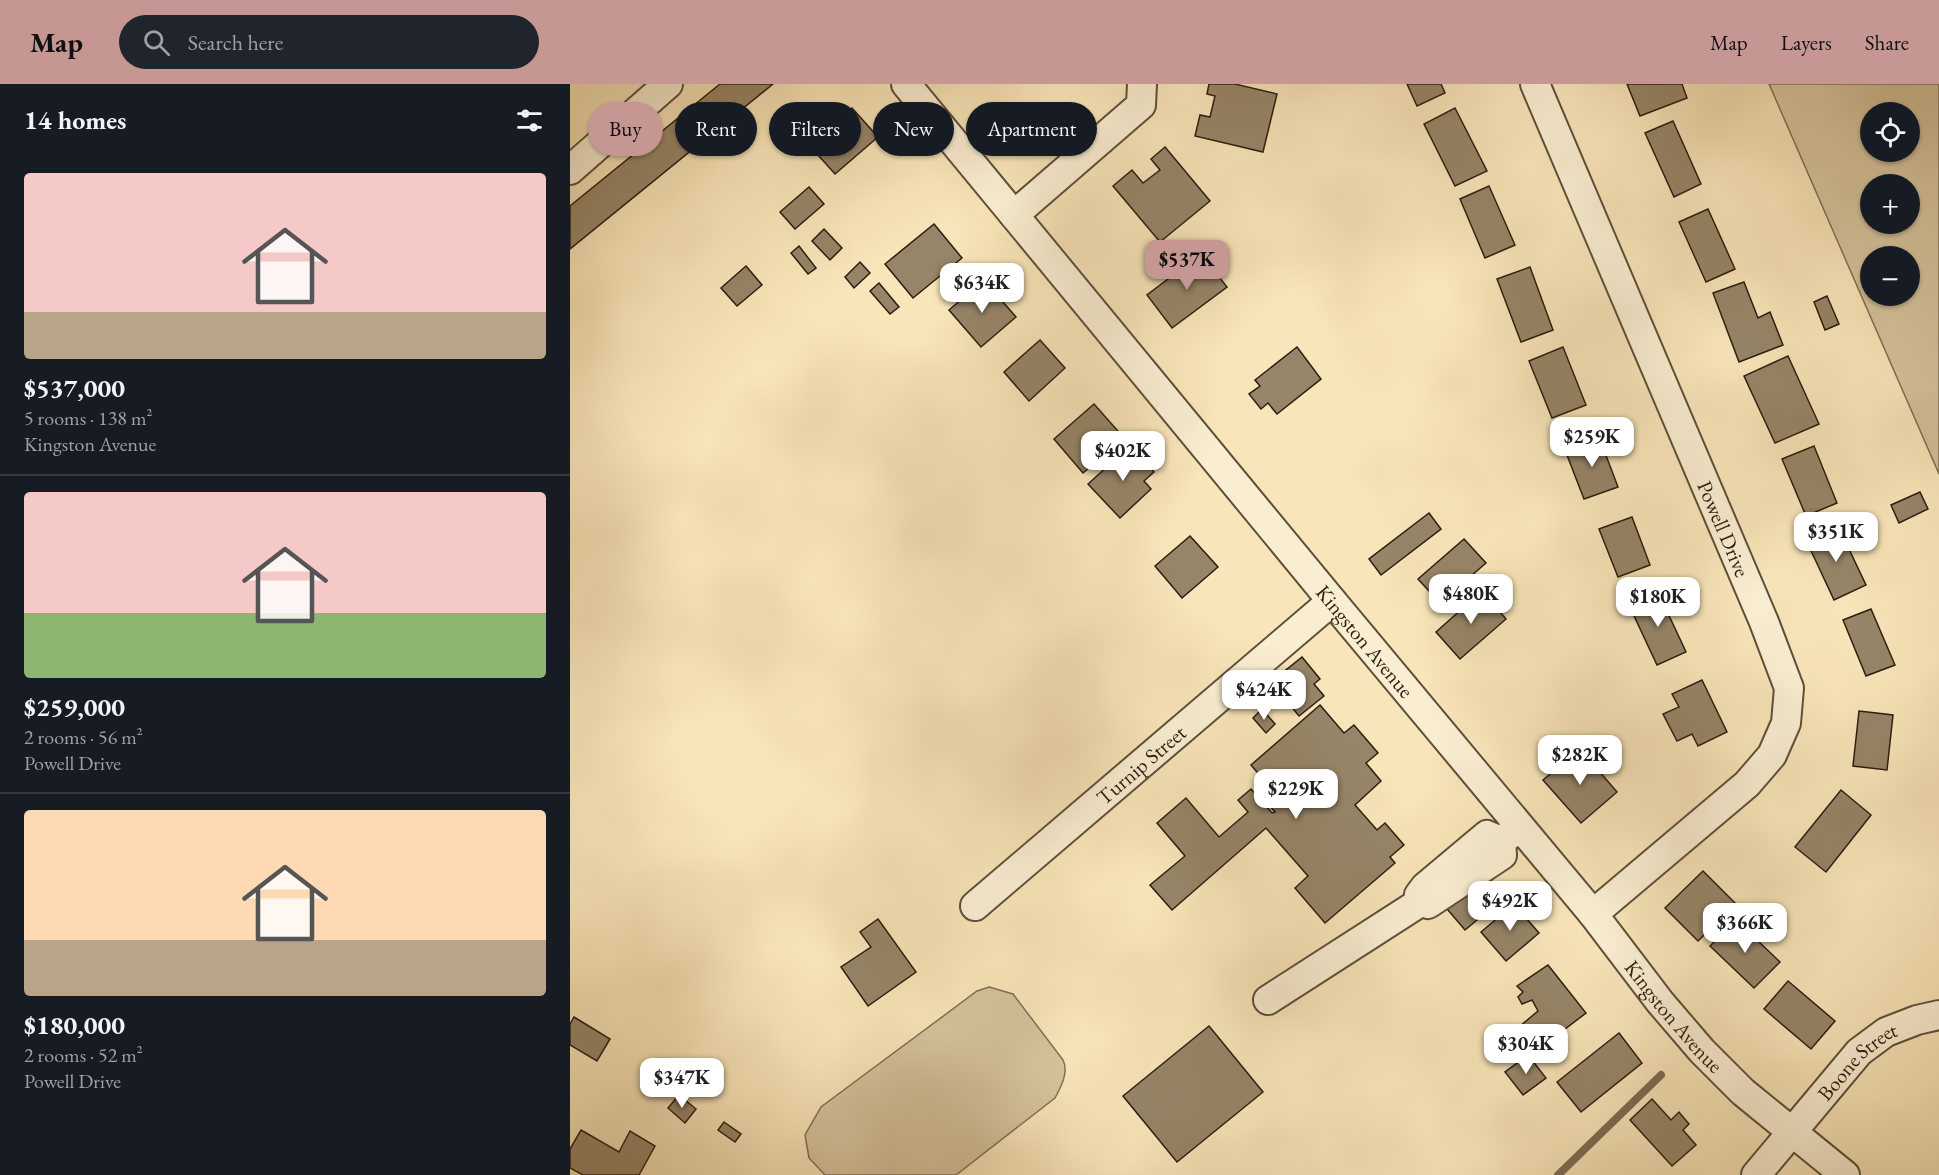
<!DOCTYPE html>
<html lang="en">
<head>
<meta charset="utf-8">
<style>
	:root { --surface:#171b24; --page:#20242c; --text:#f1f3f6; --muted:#9ea1a6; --line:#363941; --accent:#c59692 }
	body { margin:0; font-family:"EB Garamond",serif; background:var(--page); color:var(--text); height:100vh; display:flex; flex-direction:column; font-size:22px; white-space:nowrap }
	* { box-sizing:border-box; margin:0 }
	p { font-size:20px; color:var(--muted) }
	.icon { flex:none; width:33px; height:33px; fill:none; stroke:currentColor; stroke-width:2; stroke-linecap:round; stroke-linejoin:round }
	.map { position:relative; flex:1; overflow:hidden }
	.drawer { display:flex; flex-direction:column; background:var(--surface); width:570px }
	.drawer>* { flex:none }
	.top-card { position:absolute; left:18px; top:18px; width:570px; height:54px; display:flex; gap:12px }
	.buttons { position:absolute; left:1290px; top:18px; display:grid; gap:12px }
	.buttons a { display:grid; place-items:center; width:60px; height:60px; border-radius:50%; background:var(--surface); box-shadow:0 2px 4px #0004; font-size:30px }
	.price { position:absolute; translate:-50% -51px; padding:0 14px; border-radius:12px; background:#fff; color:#222; font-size:20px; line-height:39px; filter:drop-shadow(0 2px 3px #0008) }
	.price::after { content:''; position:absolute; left:50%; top:36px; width:18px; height:14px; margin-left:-9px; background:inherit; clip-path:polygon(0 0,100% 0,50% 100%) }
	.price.current { background:var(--accent); color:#111 }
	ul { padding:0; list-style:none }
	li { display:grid; align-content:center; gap:12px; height:318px; padding:0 24px }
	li+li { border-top:2px solid var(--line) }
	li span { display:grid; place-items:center; height:186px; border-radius:6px; color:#555 }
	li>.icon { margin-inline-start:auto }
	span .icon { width:108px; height:108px; fill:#fffc; stroke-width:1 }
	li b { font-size:26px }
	h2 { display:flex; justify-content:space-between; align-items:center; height:72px; padding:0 24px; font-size:26px }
	.chip { padding:0 21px; border-radius:27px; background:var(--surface); box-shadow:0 2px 4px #0004; font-size:21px; line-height:54px }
	.chip.current { background:var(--accent); color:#111 }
	header { display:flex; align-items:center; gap:36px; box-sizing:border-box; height:84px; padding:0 30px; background:var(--accent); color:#111 }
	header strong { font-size:28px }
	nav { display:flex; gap:33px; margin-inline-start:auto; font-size:21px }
	.search { width:420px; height:54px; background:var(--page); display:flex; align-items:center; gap:15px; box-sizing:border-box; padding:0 21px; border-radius:33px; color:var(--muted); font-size:22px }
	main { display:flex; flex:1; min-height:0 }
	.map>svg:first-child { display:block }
	.green { fill:#d5c39c; stroke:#807056; stroke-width:1.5; fill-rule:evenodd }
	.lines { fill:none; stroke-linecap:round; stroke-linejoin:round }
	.stream { stroke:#7c6c53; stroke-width:8 }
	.building { fill:#968568; stroke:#2b1d10; stroke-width:1.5 }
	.minor-casing { stroke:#5e4f3a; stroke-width:32 }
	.minor { stroke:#faeed2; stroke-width:28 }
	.labels { text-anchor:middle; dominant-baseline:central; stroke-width:5; stroke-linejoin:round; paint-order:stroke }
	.street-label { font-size:21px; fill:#2b1d10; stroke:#faeed2 }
</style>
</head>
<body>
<header>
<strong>Map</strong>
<div class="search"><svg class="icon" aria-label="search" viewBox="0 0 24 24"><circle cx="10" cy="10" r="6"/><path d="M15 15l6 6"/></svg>Search here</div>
<nav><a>Map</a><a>Layers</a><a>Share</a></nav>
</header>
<main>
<section class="drawer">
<h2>14 homes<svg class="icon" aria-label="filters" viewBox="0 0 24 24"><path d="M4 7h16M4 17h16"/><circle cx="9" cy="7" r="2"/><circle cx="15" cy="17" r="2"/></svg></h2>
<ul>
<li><span style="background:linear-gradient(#f6c9c9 75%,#b9a48a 0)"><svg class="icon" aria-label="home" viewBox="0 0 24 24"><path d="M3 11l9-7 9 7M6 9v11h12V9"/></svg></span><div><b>$537,000</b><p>5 rooms · 138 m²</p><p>Kingston Avenue</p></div></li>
<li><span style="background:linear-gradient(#f6c9c9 65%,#8fb573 0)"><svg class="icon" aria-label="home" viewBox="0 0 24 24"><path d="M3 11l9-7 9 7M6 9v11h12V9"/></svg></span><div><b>$259,000</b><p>2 rooms · 56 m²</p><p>Powell Drive</p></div></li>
<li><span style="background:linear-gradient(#ffd9b3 70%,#b9a48a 0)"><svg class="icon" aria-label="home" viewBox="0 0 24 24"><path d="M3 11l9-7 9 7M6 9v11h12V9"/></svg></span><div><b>$180,000</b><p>2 rooms · 52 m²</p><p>Powell Drive</p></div></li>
</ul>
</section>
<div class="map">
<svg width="1369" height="1091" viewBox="0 0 1369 1091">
	<rect width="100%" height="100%" fill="#f8e5b9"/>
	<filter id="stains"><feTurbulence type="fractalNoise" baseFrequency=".00333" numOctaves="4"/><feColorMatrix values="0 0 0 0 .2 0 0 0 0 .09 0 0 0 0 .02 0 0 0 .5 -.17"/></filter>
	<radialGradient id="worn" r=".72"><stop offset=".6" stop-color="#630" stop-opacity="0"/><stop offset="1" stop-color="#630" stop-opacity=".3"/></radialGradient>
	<g class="green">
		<path d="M 1199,0 L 1369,0 L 1369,390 ZM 1300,28 L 1340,28 L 1340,68 L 1300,68 ZM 1300,100 L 1340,100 L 1340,140 L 1300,140 ZM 1300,172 L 1340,172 L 1340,212 L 1300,212 Z"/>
		<path d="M 419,903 L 443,910 L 493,976 C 499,988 491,1003 485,1014 L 386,1091 L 255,1091 L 239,1074 L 235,1051 L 251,1023 L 407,907 Z"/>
	</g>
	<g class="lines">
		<polyline class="stream" points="988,1091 1091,991"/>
	</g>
	<g class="building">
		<polygon points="150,0 203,0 0,165 0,122"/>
		<polygon points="639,0 665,0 707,10 693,68 625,52 630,31 640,33 645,12 637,10"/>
		<polygon points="837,0 871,0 875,9 847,22"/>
		<polygon points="1057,0 1112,0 1117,14 1070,32"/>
		<polygon points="282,24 308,53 265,90 239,61"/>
		<polygon points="885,24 917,87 885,102 854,40"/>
		<polygon points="1103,37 1131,100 1104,113 1075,49"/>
		<polygon points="595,63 640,117 590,158 543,102 562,86 573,99 590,86 581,75"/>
		<polygon points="919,102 945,161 915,174 890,115"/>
		<polygon points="239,103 254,120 225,145 210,128"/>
		<polygon points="1138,125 1165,185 1136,198 1109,138"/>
		<polygon points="364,140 392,174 343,214 315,180"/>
		<polygon points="254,145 272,164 260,176 242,157"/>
		<polygon points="229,162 246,184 238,190 221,169"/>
		<polygon points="631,170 657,203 602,244 577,211"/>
		<polygon points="290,178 300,189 284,204 275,193"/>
		<polygon points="176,182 192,201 167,222 151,204"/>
		<polygon points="960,183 983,246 951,258 927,195"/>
		<polygon points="414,196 446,233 411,263 379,226"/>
		<polygon points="1174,198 1188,234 1200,228 1213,261 1169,278 1143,209"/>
		<polygon points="309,199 329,223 320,230 300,207"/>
		<polygon points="1257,212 1269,240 1255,246 1244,218"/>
		<polygon points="470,256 495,284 459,317 434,288"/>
		<polygon points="727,263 751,295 707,330 698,319 691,325 679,310 690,302 685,296"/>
		<polygon points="993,263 1016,321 982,334 959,277"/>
		<polygon points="1218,272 1249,340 1205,359 1174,292"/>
		<polygon points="524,320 554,354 513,389 484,355"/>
		<polygon points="1029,353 1048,403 1014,415 995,366"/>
		<polygon points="560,362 584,388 574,397 581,405 550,434 518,400"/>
		<polygon points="1244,362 1267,419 1236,432 1212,375"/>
		<polygon points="1350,408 1358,425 1329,439 1321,421"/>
		<polygon points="859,429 871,445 811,491 799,475"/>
		<polygon points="1062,433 1080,481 1048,493 1029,445"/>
		<polygon points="1268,442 1296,501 1264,516 1236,456"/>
		<polygon points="620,452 648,483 612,514 585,482"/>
		<polygon points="894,455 916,479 870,519 848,495"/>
		<polygon points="912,507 936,535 890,575 866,548"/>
		<polygon points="1088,508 1116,568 1087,581 1059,521"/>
		<polygon points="1301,525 1325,581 1296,592 1273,536"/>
		<polygon points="732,573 750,595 744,600 754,612 729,632 701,598"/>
		<polygon points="1132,596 1157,648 1128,662 1122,650 1107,657 1093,630 1109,623 1102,610"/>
		<polygon points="750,621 774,649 784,641 808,669 796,679 811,697 785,721 807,746 815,739 834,761 820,773 825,779 755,839 725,804 738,792 696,744 602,826 580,801 615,772 587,739 616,714 649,753 678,728 668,716 681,705 702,729 705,728 696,718 706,710 681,681"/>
		<polygon points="692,625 705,640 696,649 683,634"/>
		<polygon points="1289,627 1323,631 1317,686 1283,682"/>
		<polygon points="1010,665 1047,708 1011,739 973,696"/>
		<polygon points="1271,706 1301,731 1256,788 1225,763"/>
		<polygon points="912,785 935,813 895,846 872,819"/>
		<polygon points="1133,787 1166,820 1128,857 1095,824"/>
		<polygon points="944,820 969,849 936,877 911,848"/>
		<polygon points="308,835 346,888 298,922 271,883 301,863 290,848"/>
		<polygon points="1166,836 1210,878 1184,904 1140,862"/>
		<polygon points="978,881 1016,929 969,965 949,943 968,927 962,916 952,920 948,913 953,908 947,902"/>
		<polygon points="1218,897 1265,937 1241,965 1194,925"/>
		<polygon points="4,933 40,955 27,977 0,961 0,940"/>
		<polygon points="639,942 693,1008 607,1078 553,1012"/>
		<polygon points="1049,949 1072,979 1011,1028 987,998"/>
		<polygon points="958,971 976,994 953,1011 935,988"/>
		<polygon points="109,1011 126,1025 115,1039 98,1024"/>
		<polygon points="1082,1015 1101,1036 1109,1028 1119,1040 1113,1046 1126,1061 1102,1082 1060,1036"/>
		<polygon points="154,1038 171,1050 165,1058 148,1046"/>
		<polygon points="11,1046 49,1068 60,1047 85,1062 69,1091 13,1091 0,1084 0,1065"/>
	</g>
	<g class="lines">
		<g class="minor-casing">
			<g id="minor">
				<path id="s1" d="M 336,0 L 762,517 L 1023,830 L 1090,918 L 1132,967 L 1173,1008 L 1275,1091"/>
				<path id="s2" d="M 965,0 L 1194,538 L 1219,604 L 1216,639 L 1202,671 L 1177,700 L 1023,830"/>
				<polyline points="0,86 98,0"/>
				<polyline points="444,131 571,21 572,0"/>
				<polyline points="931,757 932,771 858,820 852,817 849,811 855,803 917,751 931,757 950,743"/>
				<path id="s3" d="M 405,822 L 762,517"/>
				<polyline points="698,916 852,817"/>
				<path id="s4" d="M 1186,1091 L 1289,968 L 1316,948 L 1347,936 L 1369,931"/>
			</g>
		</g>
		<use href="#minor" class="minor"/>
	</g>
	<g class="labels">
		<g class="street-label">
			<text stroke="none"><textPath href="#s2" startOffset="483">Powell Drive</textPath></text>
			<text stroke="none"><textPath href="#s1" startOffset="722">Kingston Avenue</textPath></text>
			<text stroke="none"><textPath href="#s3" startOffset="218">Turnip Street</textPath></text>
			<text stroke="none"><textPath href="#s1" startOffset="1208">Kingston Avenue</textPath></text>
			<text stroke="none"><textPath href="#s4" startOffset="153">Boone Street</textPath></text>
		</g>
	</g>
	<rect width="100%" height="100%" filter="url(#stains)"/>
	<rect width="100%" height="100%" fill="url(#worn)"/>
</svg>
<div class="buttons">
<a><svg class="icon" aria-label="locate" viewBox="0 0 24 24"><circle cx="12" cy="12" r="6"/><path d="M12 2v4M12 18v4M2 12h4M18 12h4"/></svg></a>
<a>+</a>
<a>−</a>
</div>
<b class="price current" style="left:617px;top:207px">$537K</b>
<b class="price" style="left:412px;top:230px">$634K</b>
<b class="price" style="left:1022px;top:384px">$259K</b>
<b class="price" style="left:553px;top:398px">$402K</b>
<b class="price" style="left:1266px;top:479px">$351K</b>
<b class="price" style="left:901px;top:541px">$480K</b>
<b class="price" style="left:1088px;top:544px">$180K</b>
<b class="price" style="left:694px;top:637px">$424K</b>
<b class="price" style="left:1010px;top:702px">$282K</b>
<b class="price" style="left:726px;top:736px">$229K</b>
<b class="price" style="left:940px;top:848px">$492K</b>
<b class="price" style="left:1175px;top:870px">$366K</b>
<b class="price" style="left:956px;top:991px">$304K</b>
<b class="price" style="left:112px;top:1025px">$347K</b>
<div class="top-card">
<a class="chip current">Buy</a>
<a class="chip">Rent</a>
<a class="chip">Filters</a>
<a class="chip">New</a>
<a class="chip">Apartment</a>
</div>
</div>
</main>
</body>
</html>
